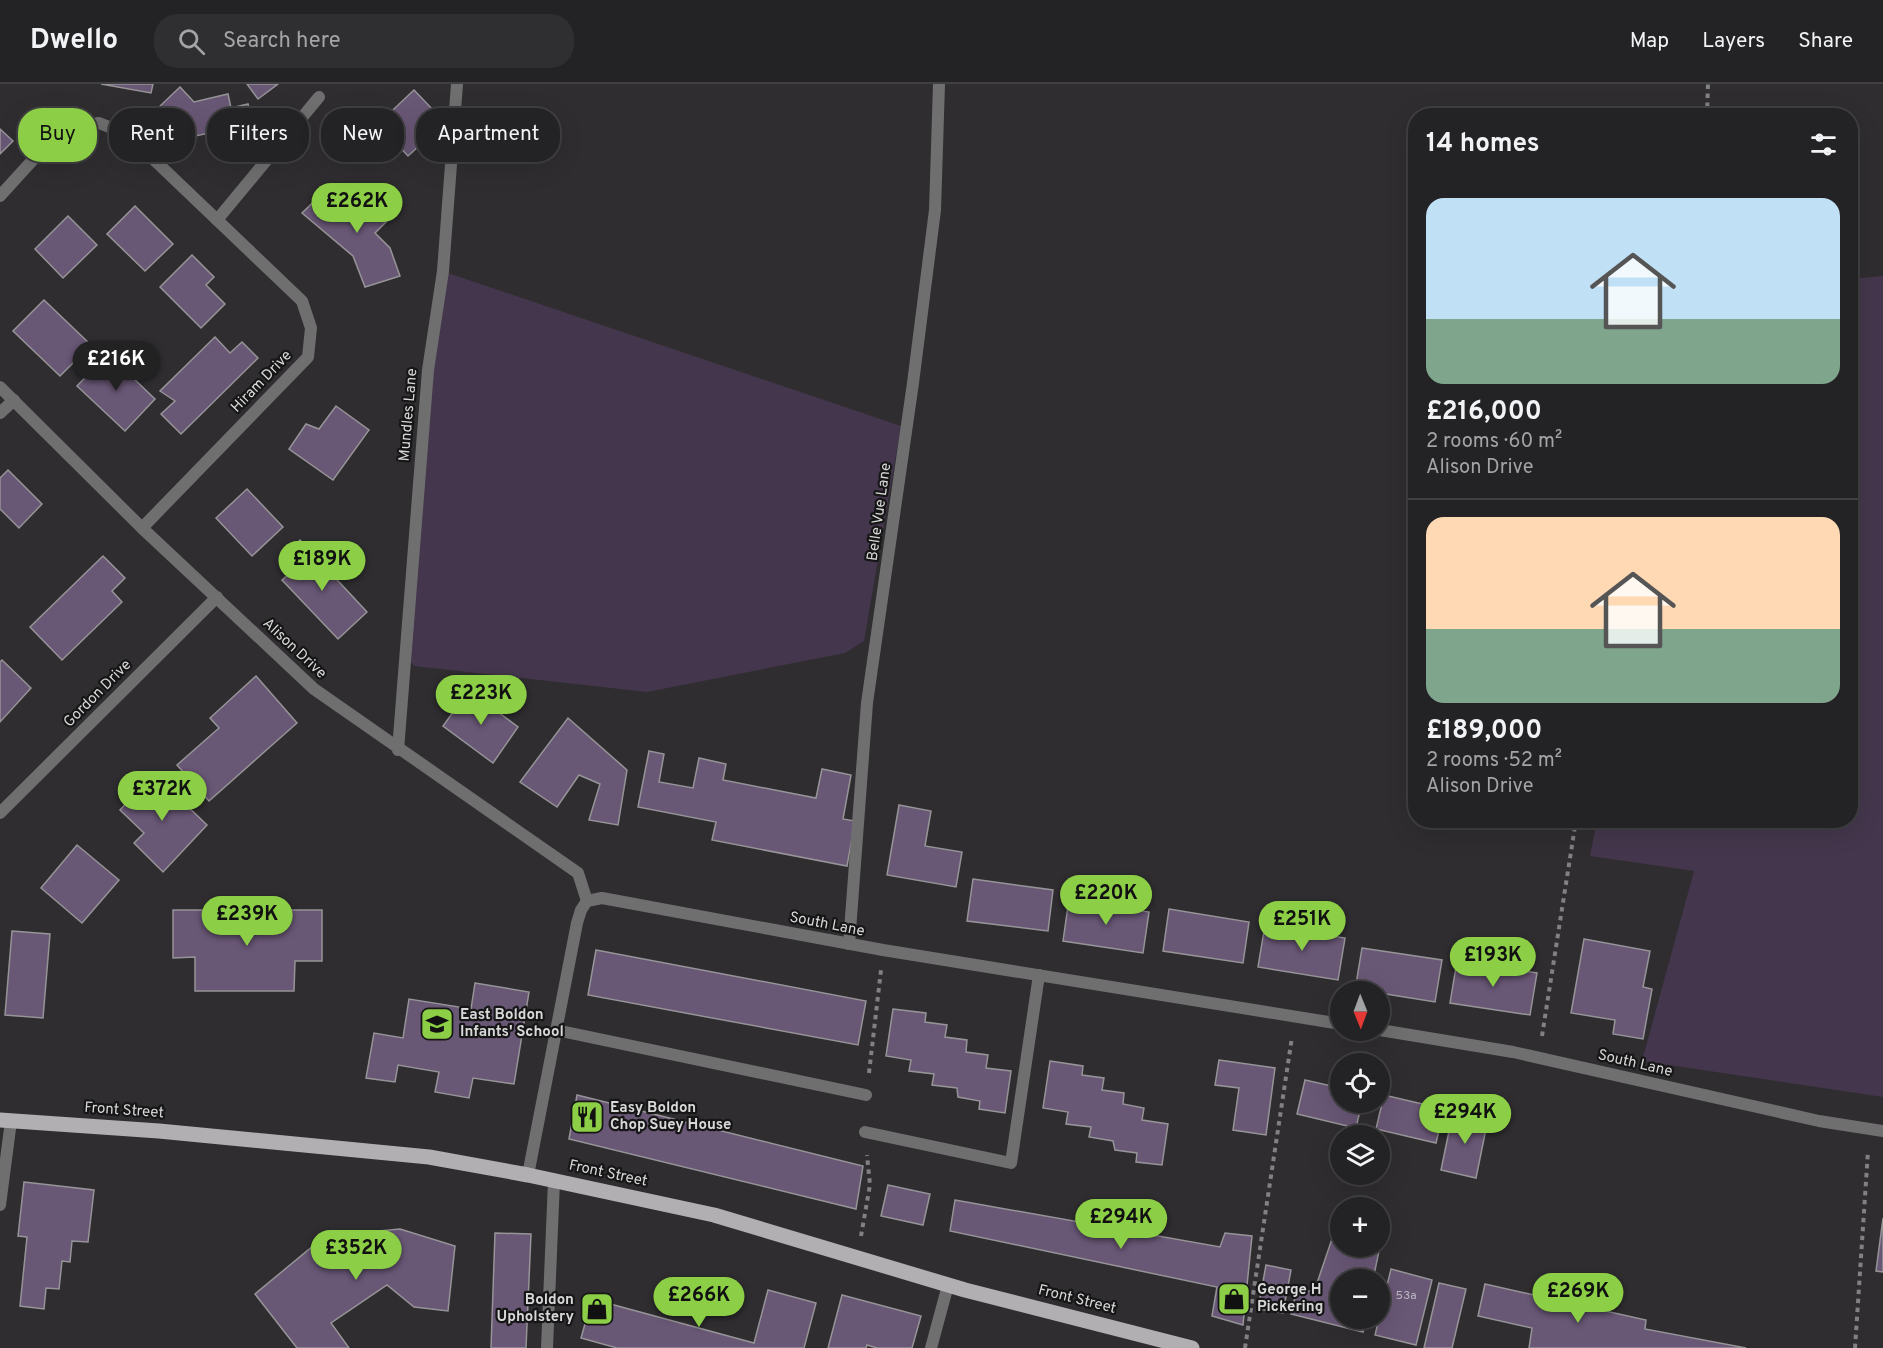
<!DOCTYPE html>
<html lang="en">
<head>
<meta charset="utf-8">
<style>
	:root { --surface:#232224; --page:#2f2f31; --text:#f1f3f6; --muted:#a3a4a6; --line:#403f41; --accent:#8cce45 }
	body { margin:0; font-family:Overpass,sans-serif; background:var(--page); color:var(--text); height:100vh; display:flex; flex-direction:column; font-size:22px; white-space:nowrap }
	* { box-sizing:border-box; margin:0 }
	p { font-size:20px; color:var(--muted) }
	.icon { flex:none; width:33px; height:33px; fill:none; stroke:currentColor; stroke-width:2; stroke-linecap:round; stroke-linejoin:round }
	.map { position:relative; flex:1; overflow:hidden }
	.panel { position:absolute; left:1408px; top:24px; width:450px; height:720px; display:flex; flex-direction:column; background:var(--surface); border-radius:24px; box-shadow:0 6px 24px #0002,0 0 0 2px var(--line) }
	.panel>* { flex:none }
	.hud { position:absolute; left:18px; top:24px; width:570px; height:54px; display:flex; gap:12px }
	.needle { width:39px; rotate:179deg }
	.tools { position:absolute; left:1330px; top:897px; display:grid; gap:12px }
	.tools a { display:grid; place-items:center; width:60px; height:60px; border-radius:50%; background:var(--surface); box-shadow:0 6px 24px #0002,0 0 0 2px var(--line); font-size:30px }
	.price { position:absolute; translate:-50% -51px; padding:0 14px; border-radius:21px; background:var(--accent); color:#111; font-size:20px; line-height:39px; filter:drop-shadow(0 2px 3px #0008) }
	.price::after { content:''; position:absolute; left:50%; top:36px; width:18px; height:14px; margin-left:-9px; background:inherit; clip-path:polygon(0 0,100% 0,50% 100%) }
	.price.current { background:#222; color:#fff }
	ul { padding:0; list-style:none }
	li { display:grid; align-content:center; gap:12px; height:318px; padding:0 18px }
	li+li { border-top:2px solid var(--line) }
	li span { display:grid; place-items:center; height:186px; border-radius:18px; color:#555 }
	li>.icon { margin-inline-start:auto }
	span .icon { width:108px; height:108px; fill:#fffc; stroke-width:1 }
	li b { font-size:26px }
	h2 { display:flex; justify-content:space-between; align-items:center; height:72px; padding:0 18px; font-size:26px }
	.chip { padding:0 21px; border-radius:24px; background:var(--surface); box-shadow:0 6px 24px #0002,0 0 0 2px var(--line); font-size:21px; line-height:54px }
	.chip.current { background:var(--accent); color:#111 }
	header { display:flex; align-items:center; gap:36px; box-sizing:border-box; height:84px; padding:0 30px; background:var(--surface); border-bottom:2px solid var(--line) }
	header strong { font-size:28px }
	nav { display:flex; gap:33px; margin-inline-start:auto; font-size:21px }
	.search { width:420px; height:54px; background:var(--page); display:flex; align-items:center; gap:15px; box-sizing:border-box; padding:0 21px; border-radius:24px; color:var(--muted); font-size:22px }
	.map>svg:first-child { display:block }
	.green { fill:#44374d }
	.building { fill:#695776; stroke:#969497; stroke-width:1.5 }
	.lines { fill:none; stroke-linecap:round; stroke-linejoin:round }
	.path { stroke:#818082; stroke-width:4; stroke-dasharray:4.5 4.5; stroke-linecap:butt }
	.lane { stroke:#706f70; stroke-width:12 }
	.street { stroke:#706f70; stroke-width:12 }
	.primary { stroke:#b1afb2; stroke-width:15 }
	.labels { text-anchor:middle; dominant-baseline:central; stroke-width:4.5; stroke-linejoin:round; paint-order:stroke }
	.number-label { font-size:12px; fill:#bdb8c0 }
	.street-label { font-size:15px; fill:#d9d8d9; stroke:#161617 }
	.poi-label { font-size:15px; font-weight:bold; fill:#d9d8d9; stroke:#161617; text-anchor:start }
</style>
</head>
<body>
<header>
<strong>Dwello</strong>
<div class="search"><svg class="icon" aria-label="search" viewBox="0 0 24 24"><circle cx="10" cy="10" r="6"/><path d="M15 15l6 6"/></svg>Search here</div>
<nav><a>Map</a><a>Layers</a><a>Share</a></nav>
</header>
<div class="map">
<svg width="1883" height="1264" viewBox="0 0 1883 1264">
	<rect width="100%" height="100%" fill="#2f2d30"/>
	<g class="green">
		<polygon points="448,189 901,342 864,557 845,569 647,608 414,582 409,575 433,291"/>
		<polygon points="1883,192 1883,1013 1642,977 1694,787 1590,772 1597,737 1851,736 1851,195"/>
	</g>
	<g class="building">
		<polygon points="101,0 153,0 151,9"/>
		<polygon points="247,0 278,0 258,15"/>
		<polygon points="180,3 194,18 228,10 231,24 248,20 252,40 186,54 158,24"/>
		<polygon points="414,6 436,29 427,44 432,50 408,72 378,40"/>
		<polygon points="0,45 13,57 0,70"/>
		<polygon points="328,104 350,125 370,109 392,132 375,149 390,164 400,192 365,203 353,172 302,129"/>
		<polygon points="135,122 173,160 145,187 107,150"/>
		<polygon points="68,132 97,161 63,194 35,165"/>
		<polygon points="192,171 214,193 206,201 225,220 201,244 160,203"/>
		<polygon points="44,216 91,261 60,292 13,247"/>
		<polygon points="215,253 230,269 242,258 258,274 181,350 161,330 175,317 160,307"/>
		<polygon points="108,270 155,315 125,347 77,302"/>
		<polygon points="336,322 369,346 333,396 289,365 306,340 319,345"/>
		<polygon points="8,386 42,420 19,444 0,425 0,394"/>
		<polygon points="247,405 283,443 252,472 216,434"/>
		<polygon points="300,456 367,528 338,555 282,496 297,483 285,470"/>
		<polygon points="103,472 125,494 112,507 122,518 62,576 30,543"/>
		<polygon points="2,576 31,604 0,638 0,578"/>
		<polygon points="256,592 297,639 209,717 177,681 219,644 210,634"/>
		<polygon points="469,606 518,643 493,679 443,642"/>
		<polygon points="568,634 627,686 618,741 589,736 600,700 579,691 557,723 520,698"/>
		<polygon points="649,667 664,670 659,698 693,704 699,674 726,680 723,696 816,714 822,685 851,691 843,735 855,737 847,782 712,756 716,738 638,723"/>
		<polygon points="154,690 207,741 163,788 134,759 144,749 120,726"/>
		<polygon points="899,721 931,727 925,762 962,768 956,803 887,791"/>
		<polygon points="77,761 119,796 82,839 41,804"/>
		<polygon points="973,795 1053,806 1048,847 967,837"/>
		<polygon points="1069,815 1149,828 1143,869 1063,857"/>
		<polygon points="1169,825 1249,838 1243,879 1163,867"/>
		<polygon points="173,826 322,826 322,877 295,877 294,907 195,907 195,873 173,874"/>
		<polygon points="1265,841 1345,854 1338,896 1258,883"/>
		<polygon points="12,847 50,850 43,934 5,931"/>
		<polygon points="1584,855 1650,867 1643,903 1652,905 1643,955 1613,950 1615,936 1571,929"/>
		<polygon points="1362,864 1442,876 1435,918 1380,909 1380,908 1355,906"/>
		<polygon points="596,866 866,917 858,961 588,911"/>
		<polygon points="1457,877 1537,889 1530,931 1450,919"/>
		<polygon points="475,899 529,908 514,1000 473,994 469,1014 435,1008 439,988 398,981 395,998 366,994 374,949 403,954 409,915 471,925"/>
		<polygon points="893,925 926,929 925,938 947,941 945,953 967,956 966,968 988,971 986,984 1011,987 1005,1029 979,1025 980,1017 958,1013 957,1004 932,1001 934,990 909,987 911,976 886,972"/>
		<polygon points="1219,976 1275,984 1266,1051 1233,1046 1239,1004 1215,1001"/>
		<polygon points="1050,977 1083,982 1082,991 1104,994 1102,1006 1124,1009 1123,1020 1144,1024 1142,1036 1168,1040 1162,1081 1136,1078 1137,1069 1115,1066 1113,1057 1089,1053 1091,1043 1066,1040 1068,1028 1043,1024"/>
		<polygon points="1305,996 1341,1004 1341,1018 1362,1018 1356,1044 1297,1030"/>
		<polygon points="577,1011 863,1082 856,1125 569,1055"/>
		<polygon points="1384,1011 1444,1025 1436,1059 1376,1045"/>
		<polygon points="1453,1028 1488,1035 1476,1094 1441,1086"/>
		<polygon points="24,1098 94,1106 88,1158 72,1157 70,1178 62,1177 59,1205 46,1204 44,1225 20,1222 27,1153 18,1152"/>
		<polygon points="888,1101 930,1110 923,1141 881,1132"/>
		<polygon points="955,1116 1220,1163 1225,1149 1252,1152 1243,1241 1212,1232 1217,1203 950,1147"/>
		<polygon points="1883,1134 1883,1188 1876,1187"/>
		<polygon points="400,1145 455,1162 448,1227 414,1223 387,1201 331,1239 349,1264 297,1264 255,1210 325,1152"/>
		<polygon points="1335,1146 1341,1147 1341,1162 1380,1162 1373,1196 1341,1196 1341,1234 1366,1234 1363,1248 1291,1230 1297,1204 1314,1208"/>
		<polygon points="495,1149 531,1150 526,1264 491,1264"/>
		<polygon points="1266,1181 1291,1186 1283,1229 1258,1225"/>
		<polygon points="1391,1185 1432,1196 1416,1261 1375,1251"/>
		<polygon points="1439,1199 1466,1205 1452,1264 1424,1264"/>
		<polygon points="1485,1200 1646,1236 1645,1245 1746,1264 1529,1264 1532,1244 1478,1232"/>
		<polygon points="768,1206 816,1219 804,1264 617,1264 581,1254 592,1215 754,1259"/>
		<polygon points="842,1211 921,1232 912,1264 877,1264 867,1261 866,1264 828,1264"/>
	</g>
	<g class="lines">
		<g class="path">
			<polyline points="1707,32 1708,0"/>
			<polyline points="1542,952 1576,736"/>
			<polyline points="869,989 881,886"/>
			<polyline points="861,1152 870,1101 867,1071"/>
			<polyline points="1245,1264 1292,953"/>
			<polyline points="1855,1264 1868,1067"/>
		</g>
		<g class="lane">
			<polyline points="398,666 428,286 443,187 457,0"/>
			<polyline points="556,946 866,1011"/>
		</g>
		<g class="street">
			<polyline points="0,112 62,44 99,39 127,50 302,217 311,244 308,273 142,444"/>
			<polyline points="217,136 319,13"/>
			<polyline points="0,303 142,444 314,605 578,789 587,817"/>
			<polyline points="0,329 14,316"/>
			<polyline points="0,729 217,513"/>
			<polyline points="849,860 867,619 913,299 935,126 939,0"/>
			<polyline points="1380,946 1513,968 1819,1037 1883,1047"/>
			<polyline points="865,1048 1011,1079 1039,891"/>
			<polyline points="528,1091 577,839 581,826 587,817 602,814 883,866 1341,940"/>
			<polyline points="0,1121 11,1037"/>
			<polyline points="547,1264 554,1097"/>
			<polyline points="931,1264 948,1201"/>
		</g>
		<polyline class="primary" points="0,1036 159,1047 429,1073 528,1091 714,1131 965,1206 1192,1264"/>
	</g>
	<defs>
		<g id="school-square" transform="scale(1.725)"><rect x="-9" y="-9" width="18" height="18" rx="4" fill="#8cce45" stroke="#161617"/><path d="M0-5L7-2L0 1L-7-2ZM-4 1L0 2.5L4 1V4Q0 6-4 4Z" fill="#111"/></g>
		<g id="restaurant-square" transform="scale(1.725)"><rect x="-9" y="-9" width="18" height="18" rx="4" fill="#8cce45" stroke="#161617"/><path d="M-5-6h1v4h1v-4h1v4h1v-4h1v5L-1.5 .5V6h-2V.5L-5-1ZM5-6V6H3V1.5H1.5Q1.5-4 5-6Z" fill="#111"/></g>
		<g id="shop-square" transform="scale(1.725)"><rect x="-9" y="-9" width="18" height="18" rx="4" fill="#8cce45" stroke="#161617"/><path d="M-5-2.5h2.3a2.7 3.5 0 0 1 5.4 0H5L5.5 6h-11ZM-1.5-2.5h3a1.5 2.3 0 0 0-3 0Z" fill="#111"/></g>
	</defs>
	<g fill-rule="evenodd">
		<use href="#school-square" x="437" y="940"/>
		<use href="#restaurant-square" x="587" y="1033"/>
		<use href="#shop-square" x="1234" y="1215"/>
		<use href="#shop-square" x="597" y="1225"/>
	</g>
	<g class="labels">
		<g class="number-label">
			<text x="1406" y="1212">53a</text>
		</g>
		<g class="street-label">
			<text transform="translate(262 298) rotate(-46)">Hiram Drive</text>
			<text transform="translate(409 331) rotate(-85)">Mundles Lane</text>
			<text transform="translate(880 428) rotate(-82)">Belle Vue Lane</text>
			<text transform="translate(294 565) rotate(43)">Alison Drive</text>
			<text transform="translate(98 610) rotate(-45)">Gordon Drive</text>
			<text transform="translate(827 841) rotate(11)">South Lane</text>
			<text transform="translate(1635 980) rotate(13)">South Lane</text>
			<text transform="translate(124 1027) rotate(4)">Front Street</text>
			<text transform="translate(608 1090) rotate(12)">Front Street</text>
			<text transform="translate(1077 1216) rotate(14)">Front Street</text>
		</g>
		<g class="poi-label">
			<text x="460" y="931">East Boldon<tspan x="460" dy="17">Infants' School</tspan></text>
			<text x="610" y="1024">Easy Boldon<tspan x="610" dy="17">Chop Suey House</tspan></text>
			<text x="1257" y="1206">George H<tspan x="1257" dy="17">Pickering</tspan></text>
			<text x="574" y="1216" text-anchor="end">Boldon<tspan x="574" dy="17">Upholstery</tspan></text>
		</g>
	</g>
</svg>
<div class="tools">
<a><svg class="needle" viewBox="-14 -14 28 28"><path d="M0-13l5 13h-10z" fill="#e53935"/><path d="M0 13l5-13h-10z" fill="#a3a4a6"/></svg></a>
<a><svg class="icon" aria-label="locate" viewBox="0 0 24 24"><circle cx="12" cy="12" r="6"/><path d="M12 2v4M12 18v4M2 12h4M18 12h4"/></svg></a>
<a><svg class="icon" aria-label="layers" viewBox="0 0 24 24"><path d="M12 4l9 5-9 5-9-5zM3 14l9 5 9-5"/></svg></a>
<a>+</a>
<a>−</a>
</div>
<b class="price" style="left:357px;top:150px">£262K</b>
<b class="price current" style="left:116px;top:308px">£216K</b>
<b class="price" style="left:322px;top:508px">£189K</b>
<b class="price" style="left:481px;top:642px">£223K</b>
<b class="price" style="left:162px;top:738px">£372K</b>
<b class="price" style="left:1106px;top:842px">£220K</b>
<b class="price" style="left:247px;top:863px">£239K</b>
<b class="price" style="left:1302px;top:868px">£251K</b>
<b class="price" style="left:1493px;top:904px">£193K</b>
<b class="price" style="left:1465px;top:1061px">£294K</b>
<b class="price" style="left:1121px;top:1166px">£294K</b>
<b class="price" style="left:356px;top:1197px">£352K</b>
<b class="price" style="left:1578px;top:1240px">£269K</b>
<b class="price" style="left:699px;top:1244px">£266K</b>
<div class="hud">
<a class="chip current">Buy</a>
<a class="chip">Rent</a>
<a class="chip">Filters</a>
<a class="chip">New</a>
<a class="chip">Apartment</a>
</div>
<section class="panel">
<h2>14 homes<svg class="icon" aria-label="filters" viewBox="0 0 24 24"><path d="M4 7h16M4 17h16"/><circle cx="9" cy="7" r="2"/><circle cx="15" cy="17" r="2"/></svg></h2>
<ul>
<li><span style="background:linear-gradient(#bfe0f5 65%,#7fa58c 0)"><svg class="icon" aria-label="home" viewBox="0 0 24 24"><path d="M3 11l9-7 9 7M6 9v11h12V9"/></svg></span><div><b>£216,000</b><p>2 rooms · 60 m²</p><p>Alison Drive</p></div></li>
<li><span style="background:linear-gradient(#ffd9b3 60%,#7fa58c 0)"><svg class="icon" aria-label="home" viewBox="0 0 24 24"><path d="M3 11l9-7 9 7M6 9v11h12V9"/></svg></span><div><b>£189,000</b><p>2 rooms · 52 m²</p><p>Alison Drive</p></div></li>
</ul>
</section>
</div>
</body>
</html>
